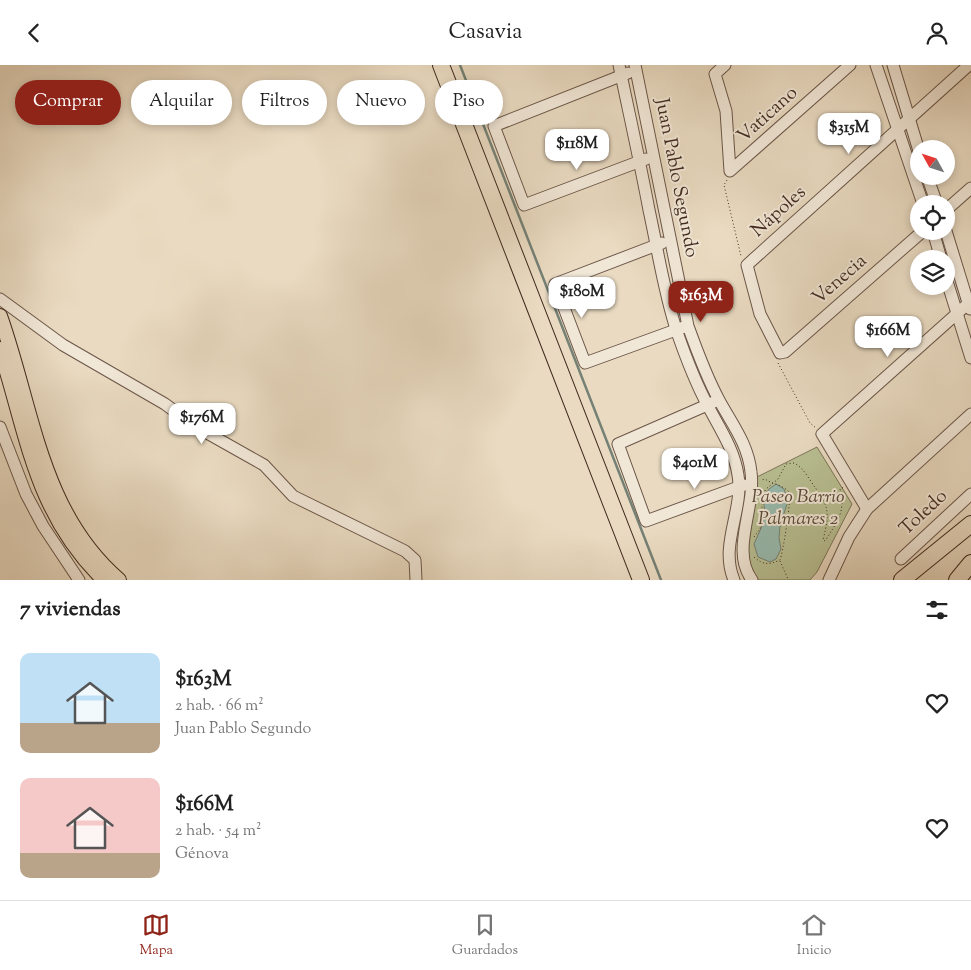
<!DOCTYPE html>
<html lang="es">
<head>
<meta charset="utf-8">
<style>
	:root { --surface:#fff; --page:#f2f2f2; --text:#222; --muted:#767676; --line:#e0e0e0; --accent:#8f2418 }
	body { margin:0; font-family:"Sorts Mill Goudy",serif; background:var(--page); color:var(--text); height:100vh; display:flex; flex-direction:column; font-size:19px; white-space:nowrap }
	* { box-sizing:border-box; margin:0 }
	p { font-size:16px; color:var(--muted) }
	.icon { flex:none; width:28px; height:28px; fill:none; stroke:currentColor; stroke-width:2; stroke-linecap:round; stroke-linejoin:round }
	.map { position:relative; height:515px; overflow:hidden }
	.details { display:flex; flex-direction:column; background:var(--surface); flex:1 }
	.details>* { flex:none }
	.hud { position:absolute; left:15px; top:15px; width:500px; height:45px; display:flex; gap:10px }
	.needle { width:32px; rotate:310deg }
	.fabs { position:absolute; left:910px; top:75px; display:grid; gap:10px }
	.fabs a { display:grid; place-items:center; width:45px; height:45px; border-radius:50%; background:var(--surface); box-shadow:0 2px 8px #0003; font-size:25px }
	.price { position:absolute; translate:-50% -42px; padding:0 11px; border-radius:10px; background:#fff; color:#222; font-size:16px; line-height:32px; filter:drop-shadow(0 1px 2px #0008) }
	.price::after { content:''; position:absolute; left:50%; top:30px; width:15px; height:11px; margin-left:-8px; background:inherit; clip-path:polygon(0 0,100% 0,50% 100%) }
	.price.selected { background:var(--accent); color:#fff }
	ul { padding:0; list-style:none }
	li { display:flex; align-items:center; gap:15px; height:125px; padding:0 20px }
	li span { display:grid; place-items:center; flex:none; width:140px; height:100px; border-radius:10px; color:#555 }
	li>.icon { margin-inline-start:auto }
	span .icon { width:60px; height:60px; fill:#fffc; stroke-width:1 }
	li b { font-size:21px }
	h2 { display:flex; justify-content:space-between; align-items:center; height:60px; padding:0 20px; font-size:21px }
	.chip { padding:0 18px; border-radius:22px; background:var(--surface); box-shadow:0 2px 8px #0003; font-size:18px; line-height:45px }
	.chip.selected { background:var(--accent); color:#fff }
	header { display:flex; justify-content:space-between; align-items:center; height:65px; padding:0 20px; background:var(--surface); font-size:22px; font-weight:600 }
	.menu { display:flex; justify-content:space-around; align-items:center; height:70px; border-top:1px solid var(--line); background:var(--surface); font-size:14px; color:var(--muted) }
	.menu a { display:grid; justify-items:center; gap:2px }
	.menu .selected { color:var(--accent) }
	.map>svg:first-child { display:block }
	.green { fill:#b8bf92; stroke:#7c7458 }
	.water { fill:#98bbaf; stroke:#758175 }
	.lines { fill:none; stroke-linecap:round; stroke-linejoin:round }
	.stream { stroke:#758175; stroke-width:2.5 }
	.minor-casing { stroke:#6b5648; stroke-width:13 }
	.major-casing { stroke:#412a1f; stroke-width:16 }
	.highway-casing { stroke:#412a1f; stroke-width:18 }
	.path { stroke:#412a1f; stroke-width:1; stroke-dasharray:1 2.5; stroke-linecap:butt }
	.minor { stroke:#f1e7d7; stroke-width:11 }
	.major { stroke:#e9dac1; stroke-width:14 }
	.highway { stroke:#e9dac1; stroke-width:16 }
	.labels { text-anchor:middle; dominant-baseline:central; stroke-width:4; stroke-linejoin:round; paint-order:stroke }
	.street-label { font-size:19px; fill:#412a1f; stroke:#f1e7d7 }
	.park-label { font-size:19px; font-style:italic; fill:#594836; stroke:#f1e7d7 }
</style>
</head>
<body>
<header><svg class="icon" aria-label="back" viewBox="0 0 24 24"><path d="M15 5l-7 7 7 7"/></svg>Casavia<svg class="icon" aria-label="person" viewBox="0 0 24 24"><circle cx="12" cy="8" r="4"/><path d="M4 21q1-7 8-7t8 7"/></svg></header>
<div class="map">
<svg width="971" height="515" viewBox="0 0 971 515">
	<rect width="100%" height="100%" fill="#e9dac1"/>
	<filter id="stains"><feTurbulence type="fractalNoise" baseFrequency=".004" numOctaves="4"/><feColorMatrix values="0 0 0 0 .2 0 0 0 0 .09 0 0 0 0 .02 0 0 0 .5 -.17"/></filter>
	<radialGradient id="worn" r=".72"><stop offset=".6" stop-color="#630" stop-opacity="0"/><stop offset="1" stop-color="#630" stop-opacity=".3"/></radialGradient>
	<polygon class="green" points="817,382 852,439 817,507 810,515 756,515 748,506 745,471 753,414"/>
	<polygon class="water" points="776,419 784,424 788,436 780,461 779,473 781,484 776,494 770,497 758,492 754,479 762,461 765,447 763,433 769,424"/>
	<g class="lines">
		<polyline class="stream" points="460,0 661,515"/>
		<g class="minor-casing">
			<g id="minor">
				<path d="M 619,0 C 629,48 640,97 649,145 C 658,186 664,228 677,267 C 686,293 695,317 708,341 C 720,364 734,384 738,410 C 744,445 719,480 734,515"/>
				<path d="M 635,0 L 688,261 C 697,286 706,311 719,335 C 732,359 748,379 751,407 C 756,444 730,485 752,515"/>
				<polyline points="725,0 715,9 726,46 730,106 850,0"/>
				<polyline points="876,0 923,139"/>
				<polyline points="893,0 919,86"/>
				<polyline points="628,8 494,61 524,140 646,94"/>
				<polyline points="927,111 937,139"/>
				<polyline points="946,145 971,123"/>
				<polyline points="923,166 785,287 780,288 760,249 747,200 969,0"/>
				<polyline points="933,166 941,194"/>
				<polyline points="946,166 970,244"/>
				<polyline points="662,178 555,219 585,298 684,262"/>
				<polyline points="946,213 971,293"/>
				<polyline points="0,234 63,280 165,339 193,360 264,400 293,431 405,486 415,495 416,515"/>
				<polyline points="714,337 618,379 646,456 744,420"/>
				<polyline points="0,362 26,429 43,461 79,515"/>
				<polyline points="867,444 822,369 971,236"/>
				<polyline points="901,494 971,429"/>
				<polyline points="829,515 849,472 867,444 971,349"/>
			</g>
		</g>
		<g class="major-casing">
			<g id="major">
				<path d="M 0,251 C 33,344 40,447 119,515"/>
				<path d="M 0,284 C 28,371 35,448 104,515"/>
			</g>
		</g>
		<g class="highway-casing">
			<g id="highway">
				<polyline points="441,0 641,515"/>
				<polyline points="902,515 971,459"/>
				<polyline points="957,515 971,498"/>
			</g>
		</g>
		<g class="path">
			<polyline points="727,115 724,120 741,191"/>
			<polyline points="778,298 810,358 816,363"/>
			<path d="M 754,472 L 760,464 L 762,455 L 762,431 L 766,424 L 778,414 L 786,399 L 794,398 C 802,402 806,409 810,415 C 828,441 831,443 823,475 L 825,476 C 837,457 846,447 840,424 L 844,422"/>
			<path d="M 754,492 C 763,500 769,500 780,495 C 783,488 792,431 789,427 C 783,420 772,419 765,414 L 761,415"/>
			<polyline points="780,496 788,514"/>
		</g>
		<use href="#minor" class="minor"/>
		<use href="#major" class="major"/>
		<use href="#highway" class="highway"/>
	</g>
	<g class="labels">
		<g class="street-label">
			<text transform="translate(768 50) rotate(-42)">Vaticano</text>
			<text transform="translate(676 113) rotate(79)">Juan Pablo Segundo</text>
			<text transform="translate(779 147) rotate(-42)">Nápoles</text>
			<text transform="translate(840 215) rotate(-41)">Venecia</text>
			<text transform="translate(924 448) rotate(-43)">Toledo</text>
		</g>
		<g class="park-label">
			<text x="798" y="432">Paseo Barrio<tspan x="798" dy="22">Palmares 2</tspan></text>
		</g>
	</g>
	<rect width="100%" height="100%" filter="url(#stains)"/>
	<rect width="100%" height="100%" fill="url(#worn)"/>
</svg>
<div class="fabs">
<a><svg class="needle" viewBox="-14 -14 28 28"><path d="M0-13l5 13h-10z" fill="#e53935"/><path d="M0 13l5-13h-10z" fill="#767676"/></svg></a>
<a><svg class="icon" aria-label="locate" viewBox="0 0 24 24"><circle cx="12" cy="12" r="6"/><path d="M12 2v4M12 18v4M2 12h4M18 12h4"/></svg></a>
<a><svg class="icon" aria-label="layers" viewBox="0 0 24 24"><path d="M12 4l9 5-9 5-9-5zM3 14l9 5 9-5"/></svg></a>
</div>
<b class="price" style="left:849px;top:90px">$315M</b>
<b class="price" style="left:577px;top:106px">$118M</b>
<b class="price" style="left:582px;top:254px">$180M</b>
<b class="price selected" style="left:701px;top:258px">$163M</b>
<b class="price" style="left:888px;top:293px">$166M</b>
<b class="price" style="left:202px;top:380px">$176M</b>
<b class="price" style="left:695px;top:425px">$401M</b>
<div class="hud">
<a class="chip selected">Comprar</a>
<a class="chip">Alquilar</a>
<a class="chip">Filtros</a>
<a class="chip">Nuevo</a>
<a class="chip">Piso</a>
</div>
</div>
<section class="details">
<h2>7 viviendas<svg class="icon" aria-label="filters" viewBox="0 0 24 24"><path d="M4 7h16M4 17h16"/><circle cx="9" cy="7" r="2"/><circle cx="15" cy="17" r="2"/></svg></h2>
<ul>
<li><span style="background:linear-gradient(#bfe0f5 70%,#b9a48a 0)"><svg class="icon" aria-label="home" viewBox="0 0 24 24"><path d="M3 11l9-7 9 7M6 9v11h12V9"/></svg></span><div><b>$163M</b><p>2 hab. · 66 m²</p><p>Juan Pablo Segundo</p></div><svg class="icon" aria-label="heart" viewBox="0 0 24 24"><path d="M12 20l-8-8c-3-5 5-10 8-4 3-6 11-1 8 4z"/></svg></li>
<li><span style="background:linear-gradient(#f6c9c9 75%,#b9a48a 0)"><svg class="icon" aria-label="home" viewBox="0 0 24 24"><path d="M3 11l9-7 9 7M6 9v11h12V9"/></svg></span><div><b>$166M</b><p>2 hab. · 54 m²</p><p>Génova</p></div><svg class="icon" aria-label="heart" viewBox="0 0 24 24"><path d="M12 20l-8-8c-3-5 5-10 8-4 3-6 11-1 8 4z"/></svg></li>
</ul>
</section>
<nav class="menu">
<a class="selected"><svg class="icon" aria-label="map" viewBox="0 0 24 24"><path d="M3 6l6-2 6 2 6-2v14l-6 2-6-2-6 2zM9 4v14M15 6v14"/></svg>Mapa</a>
<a><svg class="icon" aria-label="saved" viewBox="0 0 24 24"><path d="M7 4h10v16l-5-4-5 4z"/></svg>Guardados</a>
<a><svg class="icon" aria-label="home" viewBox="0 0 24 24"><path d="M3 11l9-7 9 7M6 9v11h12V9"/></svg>Inicio</a>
</nav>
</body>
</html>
